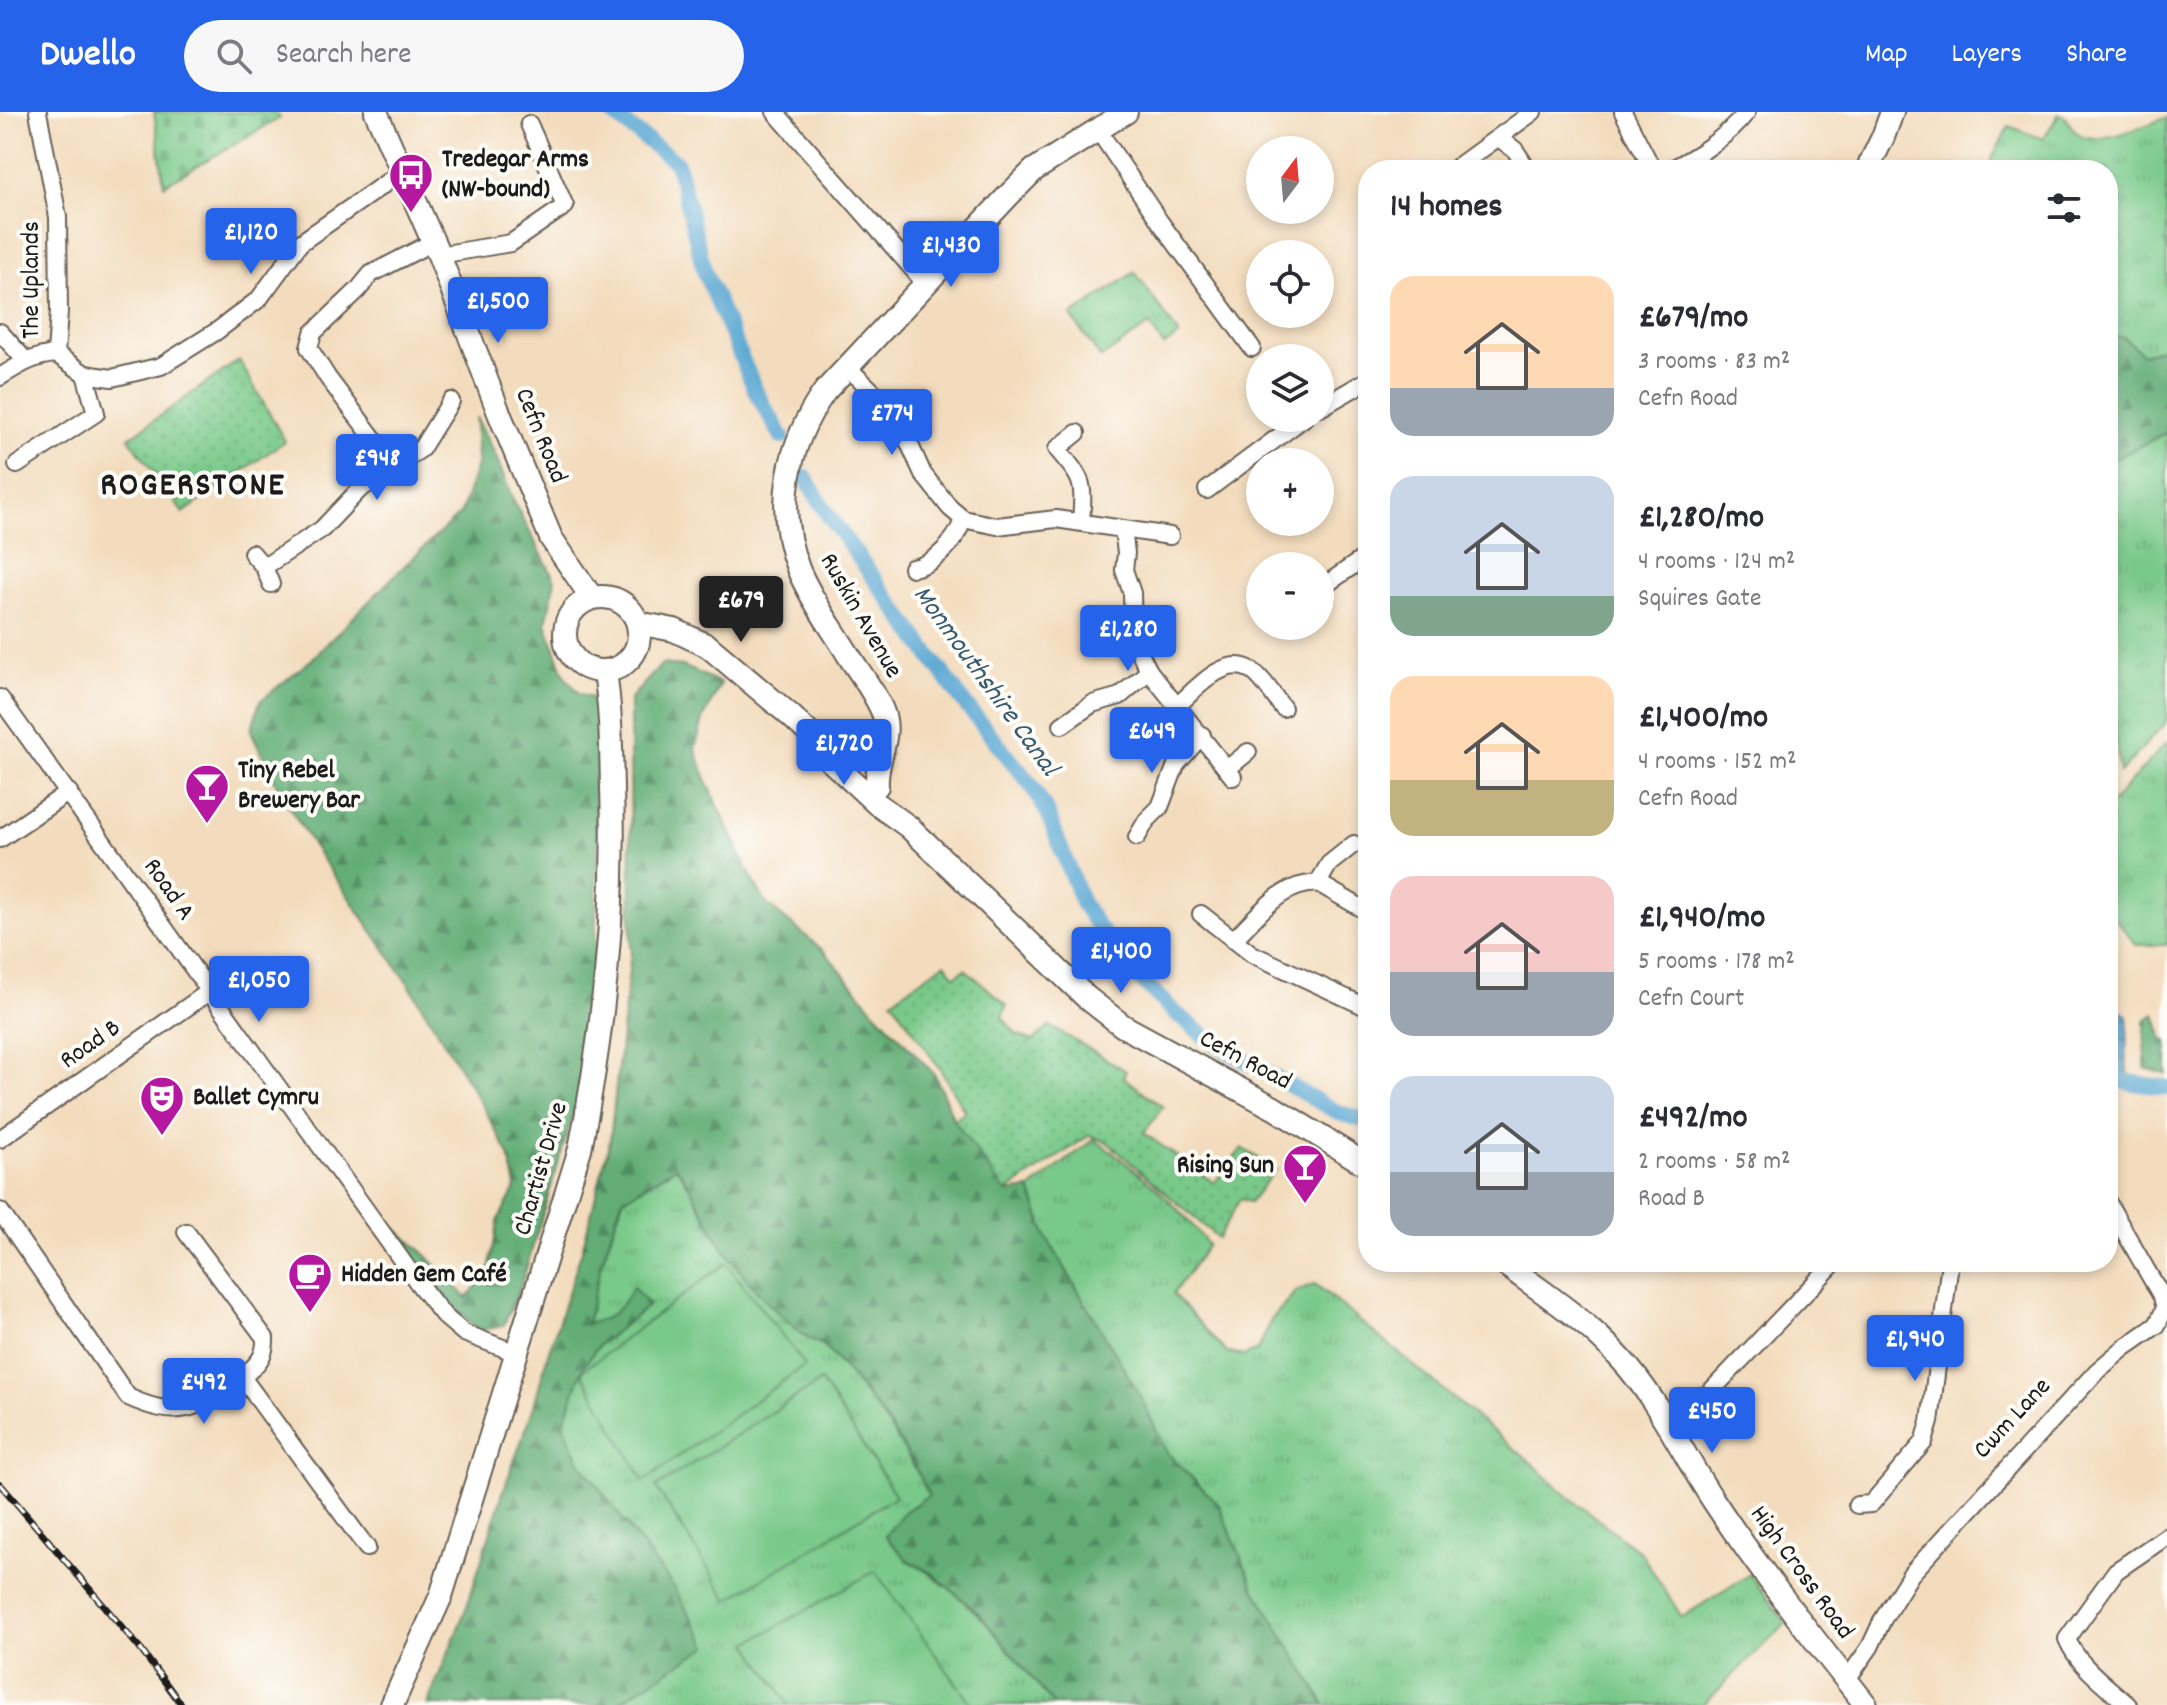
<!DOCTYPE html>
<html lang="en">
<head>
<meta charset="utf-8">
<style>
	:root { --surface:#fff; --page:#f7f7f7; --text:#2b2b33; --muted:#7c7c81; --accent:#2563eb }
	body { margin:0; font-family:Dekko,sans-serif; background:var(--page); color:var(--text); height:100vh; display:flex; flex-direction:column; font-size:30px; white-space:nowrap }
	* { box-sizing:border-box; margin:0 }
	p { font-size:26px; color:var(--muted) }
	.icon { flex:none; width:44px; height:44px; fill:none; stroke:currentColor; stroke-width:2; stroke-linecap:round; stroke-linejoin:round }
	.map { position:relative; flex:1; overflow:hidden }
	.side { position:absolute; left:1358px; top:48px; width:760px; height:1112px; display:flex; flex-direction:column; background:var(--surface); border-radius:32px; box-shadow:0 4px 12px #0003 }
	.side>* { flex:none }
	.needle { width:52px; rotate:16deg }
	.tools { position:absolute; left:1246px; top:24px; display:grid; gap:16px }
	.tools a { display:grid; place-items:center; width:88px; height:88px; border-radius:50%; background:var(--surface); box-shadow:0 4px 12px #0003; font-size:40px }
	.price { position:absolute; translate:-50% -68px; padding:0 18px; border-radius:8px; background:var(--accent); color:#fff; font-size:26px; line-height:52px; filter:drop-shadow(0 2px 4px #0008) }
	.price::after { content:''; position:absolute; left:50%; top:48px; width:24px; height:18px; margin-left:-12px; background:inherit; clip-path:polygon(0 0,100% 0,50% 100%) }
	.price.current { background:#222; color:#fff }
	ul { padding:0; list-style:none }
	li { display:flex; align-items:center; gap:24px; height:200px; padding:0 32px }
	li span { display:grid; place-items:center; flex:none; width:224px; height:160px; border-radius:24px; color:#555 }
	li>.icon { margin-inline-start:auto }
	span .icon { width:96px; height:96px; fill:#fffc; stroke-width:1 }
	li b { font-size:34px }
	h2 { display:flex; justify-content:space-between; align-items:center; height:96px; padding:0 32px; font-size:34px }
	header { display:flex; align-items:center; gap:48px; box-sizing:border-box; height:112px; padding:0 40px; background:var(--accent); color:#fff }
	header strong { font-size:38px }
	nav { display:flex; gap:44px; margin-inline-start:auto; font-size:28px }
	.search { width:560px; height:72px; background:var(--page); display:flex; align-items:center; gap:20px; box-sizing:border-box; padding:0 28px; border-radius:44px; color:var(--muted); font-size:30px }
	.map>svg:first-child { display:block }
	.grass { fill:url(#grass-tufts); stroke:#4a7253; stroke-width:2 }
	.forest { fill:url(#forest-firs); stroke:#3f6449; stroke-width:2 }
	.cemetery { fill:url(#cemetery-stones); stroke:#4a7253; stroke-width:2 }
	.garden { fill:url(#garden-dots); stroke:#4a7253; stroke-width:2 }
	.pitch { fill:#79c98a; stroke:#4a7253; stroke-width:2 }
	.water { fill:url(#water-waves); stroke:#3b6278; stroke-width:2 }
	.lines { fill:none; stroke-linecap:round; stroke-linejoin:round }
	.canal { stroke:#5aa7d3; stroke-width:16 }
	.street-casing { stroke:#675f54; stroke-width:20 }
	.secondary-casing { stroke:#675f54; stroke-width:26 }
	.street { stroke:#fff; stroke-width:16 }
	.secondary { stroke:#fff; stroke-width:22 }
	.rail-casing { stroke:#1c1c1c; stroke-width:7 }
	.rail { stroke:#fdfcf7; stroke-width:4; stroke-dasharray:12; stroke-linecap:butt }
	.labels { text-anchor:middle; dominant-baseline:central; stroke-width:8; stroke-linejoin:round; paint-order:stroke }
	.poi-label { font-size:26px; font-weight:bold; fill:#1c1c1c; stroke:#fdfcf7; text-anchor:start }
	.street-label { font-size:26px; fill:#1c1c1c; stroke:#fdfcf7 }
	.water-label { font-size:28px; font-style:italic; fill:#385b6e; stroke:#fdfcf7 }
	.district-label { font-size:34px; font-weight:bold; letter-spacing:2px; fill:#1c1c1c; stroke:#fdfcf7 }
</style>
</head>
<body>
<header>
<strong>Dwello</strong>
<div class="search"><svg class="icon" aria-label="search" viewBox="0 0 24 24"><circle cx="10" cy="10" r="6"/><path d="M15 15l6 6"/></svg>Search here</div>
<nav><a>Map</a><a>Layers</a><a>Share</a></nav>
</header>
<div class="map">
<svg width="2167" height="1593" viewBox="0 0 2167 1593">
	<defs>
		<pattern id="grass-tufts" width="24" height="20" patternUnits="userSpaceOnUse" patternTransform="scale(2)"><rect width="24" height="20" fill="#79c98a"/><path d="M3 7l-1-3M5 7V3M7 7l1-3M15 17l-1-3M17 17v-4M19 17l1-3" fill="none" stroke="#68ac76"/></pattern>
		<pattern id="forest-firs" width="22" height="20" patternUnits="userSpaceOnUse" patternTransform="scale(2)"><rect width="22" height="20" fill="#62ad76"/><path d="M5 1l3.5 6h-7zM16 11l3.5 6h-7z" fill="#508c60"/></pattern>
		<pattern id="cemetery-stones" width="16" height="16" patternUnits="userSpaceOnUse" patternTransform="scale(2)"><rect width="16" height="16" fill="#79c98a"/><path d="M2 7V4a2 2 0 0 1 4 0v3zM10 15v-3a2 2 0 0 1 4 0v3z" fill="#68ac76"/></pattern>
		<pattern id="garden-dots" width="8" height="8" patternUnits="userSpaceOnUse" patternTransform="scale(2)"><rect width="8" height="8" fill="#79c98a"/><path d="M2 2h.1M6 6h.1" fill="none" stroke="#68ac76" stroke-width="1.8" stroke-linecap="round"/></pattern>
		<pattern id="water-waves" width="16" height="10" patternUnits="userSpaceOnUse" patternTransform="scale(2)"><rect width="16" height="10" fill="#5aa7d3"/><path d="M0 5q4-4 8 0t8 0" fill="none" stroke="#4a87aa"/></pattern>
	</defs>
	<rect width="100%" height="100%" fill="#fdfcf7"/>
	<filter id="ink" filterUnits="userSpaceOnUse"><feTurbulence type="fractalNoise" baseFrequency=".0125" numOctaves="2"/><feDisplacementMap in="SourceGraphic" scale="16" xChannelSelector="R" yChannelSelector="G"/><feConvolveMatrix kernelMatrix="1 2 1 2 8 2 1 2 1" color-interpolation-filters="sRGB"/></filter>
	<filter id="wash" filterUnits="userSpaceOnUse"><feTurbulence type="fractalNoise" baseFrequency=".006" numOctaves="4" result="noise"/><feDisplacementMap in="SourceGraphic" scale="32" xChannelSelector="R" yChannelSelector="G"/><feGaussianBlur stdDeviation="1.8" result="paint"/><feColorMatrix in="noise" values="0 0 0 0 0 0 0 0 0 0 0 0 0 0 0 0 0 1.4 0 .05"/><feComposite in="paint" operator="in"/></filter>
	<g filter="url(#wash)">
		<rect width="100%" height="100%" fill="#f3dcbd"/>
		<g class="grass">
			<path d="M 2059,2 L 2065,4 C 2068,8 2072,17 2076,20 C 2096,37 2146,13 2167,5 L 2167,235 L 2142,242 L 2124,225 L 2108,225 L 2108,58 L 1986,58 L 2009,14 L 2043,27 Z"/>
			<polygon points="1135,160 1179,223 1164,234 1149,213 1101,246 1071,204"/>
			<polygon points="2167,320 2167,609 2120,661 2108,568 2108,346 2115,347"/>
			<polygon points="2167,630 2167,833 2136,833 2108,798 2108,695"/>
			<path d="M 1094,1027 C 1134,1056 1178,1091 1208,1133 L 1173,1182 L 1226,1240 L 1244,1244 L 1258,1238 L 1271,1208 L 1296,1179 L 1315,1172 L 1534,1353 L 1563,1380 L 1641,1441 L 1682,1505 L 1750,1462 L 1786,1511 L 1703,1593 L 1325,1593 L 1254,1476 L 1219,1393 L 1167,1341 L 1140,1284 L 1046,1124 L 1030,1077 Z"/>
			<path d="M 676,1055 C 699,1084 710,1120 733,1150 C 751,1173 779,1201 801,1221 C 809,1228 820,1230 827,1237 C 867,1281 903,1329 929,1383 L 903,1401 L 907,1448 C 969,1481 1010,1538 1054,1593 L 614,1593 L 629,1585 L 672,1473 L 581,1352 L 563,1313 L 582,1255 L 599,1233 L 649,1193 L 623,1192 L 607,1208 L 587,1211 L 601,1153 L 623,1088 Z"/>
		</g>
		<g class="forest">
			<polygon points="2108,225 2124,225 2142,242 2167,235 2167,320 2115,347 2108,346"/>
			<path d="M 476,305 L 496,345 L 513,388 L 555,468 L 546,511 L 565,565 L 579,581 L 601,589 L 595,839 L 578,986 L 519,1180 L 503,1214 L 480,1218 C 445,1189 414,1153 392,1113 L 426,1143 L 467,1186 L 489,1158 L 499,1106 L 516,1075 L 509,1043 L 482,993 L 408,871 L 312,732 L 280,680 L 251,619 L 260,589 L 311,548 L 402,456 L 461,401 L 477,353 Z"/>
			<path d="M 662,552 L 683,554 L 721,571 L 704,605 L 695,636 L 706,667 L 747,757 L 766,791 L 824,839 L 874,898 L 935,963 L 954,1008 L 1006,1080 L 1030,1077 L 1046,1124 L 1140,1284 L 1167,1341 L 1219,1393 L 1254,1476 L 1325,1593 L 1054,1593 L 979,1502 L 933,1462 L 907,1448 L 885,1424 L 903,1401 L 929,1383 C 904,1329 867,1280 827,1237 C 820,1230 809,1227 801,1221 C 776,1201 752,1175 733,1150 C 710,1120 699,1084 676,1055 L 622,1088 L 601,1153 L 587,1211 C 613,1208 620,1197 633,1175 L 649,1193 L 599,1233 L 583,1255 L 563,1313 L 581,1352 L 672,1473 L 708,1534 L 614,1593 L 427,1593 L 467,1494 L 503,1380 L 533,1297 L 547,1245 L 582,1138 L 610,1028 L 631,839 L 630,587 Z"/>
			<polygon points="2155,902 2163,928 2167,929 2167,963 2145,956 2145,908"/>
		</g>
		<polygon class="cemetery" points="154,0 276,0 280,6 164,73"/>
		<g class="garden">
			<polygon points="239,248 285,329 183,401 129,326"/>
			<polygon points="945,851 955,864 965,857 1007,893 1002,905 1016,922 1033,929 1050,914 1126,959 1123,965 1163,995 1144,1021 1214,1071 1242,1036 1276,1057 1250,1090 1240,1087 1218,1126 1108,1031 1090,1023 1006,1080 954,1008 965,1000 940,957 892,888"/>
		</g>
		<g class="pitch">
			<polygon points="726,1151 805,1253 644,1369 581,1260"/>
			<polygon points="821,1269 896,1384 728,1488 656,1375"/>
			<polygon points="875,1459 972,1593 789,1593 748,1531"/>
		</g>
		<path class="water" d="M 2118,897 L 2127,904 C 2130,922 2122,952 2129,962 L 2126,970 L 2108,968 L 2108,898 Z"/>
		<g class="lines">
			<g class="canal">
				<polyline points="610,0 677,51 705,161 757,282 782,325"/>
				<polyline points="805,365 828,403 962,588 1032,674 1047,700 1082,791 1105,825 1135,861 1173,899 1212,930 1339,1001 1368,1009"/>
				<polyline points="2108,967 2167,976"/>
			</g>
		</g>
	</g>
	<g filter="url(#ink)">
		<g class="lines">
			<g class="street-casing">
				<g id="street">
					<polyline points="38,0 58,105 59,199 56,242"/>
					<polyline points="775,0 925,171"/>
					<polyline points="1623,0 1653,58"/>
					<polyline points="1098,18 1160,110 1252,236"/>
					<polyline points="1499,26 1515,38 1528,58"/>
					<polyline points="1453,58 1533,0"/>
					<path d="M 1670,58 C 1699,43 1726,26 1747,0"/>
					<polyline points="439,143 511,131 565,94 529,12"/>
					<polyline points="0,220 25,248"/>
					<polyline points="56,242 85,262 112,266 161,254 217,219 259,187 300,131 403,59"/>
					<polyline points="847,255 884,290 899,309 923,362 950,396 963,407"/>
					<path d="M 0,265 C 19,253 33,244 56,242"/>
					<polyline points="1320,296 1368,268"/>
					<path d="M 1077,321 L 1057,337 C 1084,369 1084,369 1081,410"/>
					<polyline points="17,353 96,301 85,262"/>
					<polyline points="396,356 328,266 309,236 313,221 358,178 371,162 433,130"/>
					<polyline points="1207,378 1304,306"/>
					<polyline points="1123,417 1126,441 1124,458 1132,481 1133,522 1138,537 1149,559 1233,665"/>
					<polyline points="252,441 264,455 271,472"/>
					<polyline points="264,455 322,417 359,378 421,337 451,289"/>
					<path d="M 912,456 C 935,453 957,428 963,407 L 997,414 L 1056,407 L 1170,424"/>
					<polyline points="1331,469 1368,443"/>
					<polyline points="0,586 418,1171 444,1204 464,1221 516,1241"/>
					<path d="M 1178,593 C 1195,578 1223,544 1249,557 C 1262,564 1274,585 1283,596"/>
					<polyline points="1062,613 1092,592 1120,584 1149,559"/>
					<polyline points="1227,657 1248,640"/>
					<polyline points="1137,725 1147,708 1160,695 1176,653 1202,623"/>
					<polyline points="0,727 69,680"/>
					<polyline points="1318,771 1368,800"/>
					<polyline points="1201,802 1252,842 1368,896"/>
					<path d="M 1233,828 C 1260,802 1279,772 1318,771 L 1329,752 L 1354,732"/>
					<polyline points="0,1027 210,879"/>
					<path d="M 0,1099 L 128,1285 C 181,1309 198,1296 242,1265"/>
					<path d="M 186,1120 L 265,1226 C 266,1245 256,1254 242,1265 L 367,1436"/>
					<polyline points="1668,1313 1712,1278 1835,1150"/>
					<polyline points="1857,1393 1871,1392 1924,1330 1930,1310 1950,1150"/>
					<polyline points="1846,1569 1870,1535 1883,1507 1911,1462 2097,1259 2124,1236 2157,1213 2165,1196 2162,1185 2108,1091"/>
					<path d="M 2128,1593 C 2107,1574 2078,1554 2067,1527 L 2116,1459 L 2167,1424"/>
				</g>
			</g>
			<g class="secondary-casing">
				<g id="secondary">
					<polyline points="376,0 439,143 499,301 551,426 592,486"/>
					<polyline points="1867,58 1883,25 1892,0"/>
					<circle cx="602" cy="522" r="37"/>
					<polyline points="638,511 674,518 708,534 791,604 809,621 819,638 877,692 909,715 1086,885 1123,914 1274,996 1368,1054"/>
					<polyline points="842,642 863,639 871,630 883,623"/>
					<path d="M 877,674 C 875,651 889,630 885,608 C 882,590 859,560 849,544 C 832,516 812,489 799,459 C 774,398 787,332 825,279 L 1008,84 L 1034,58 L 1126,0"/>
					<path d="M 1502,1150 C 1542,1180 1586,1208 1620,1246 C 1658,1287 1682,1341 1713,1388 C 1760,1459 1813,1526 1866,1593"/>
					<path d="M 392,1593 L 441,1484 L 580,1037 C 604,918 616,797 612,676 C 611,637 611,599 605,560"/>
				</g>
			</g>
			<use href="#street" class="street"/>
			<use href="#secondary" class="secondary"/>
			<g class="rail-casing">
				<polyline id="rail" points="0,1372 138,1534 182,1593"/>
			</g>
			<use href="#rail" class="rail"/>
		</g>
	</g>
	<defs>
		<g id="bus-pin" transform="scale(2.3)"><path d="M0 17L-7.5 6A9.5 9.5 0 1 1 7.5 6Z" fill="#b5179e" stroke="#fdfcf7"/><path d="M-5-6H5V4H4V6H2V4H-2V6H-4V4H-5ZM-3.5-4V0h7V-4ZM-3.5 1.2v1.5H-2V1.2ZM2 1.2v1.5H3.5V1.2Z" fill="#fff"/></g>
		<g id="bar-pin" transform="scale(2.3)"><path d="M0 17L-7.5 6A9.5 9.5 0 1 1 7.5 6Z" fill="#b5179e" stroke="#fdfcf7"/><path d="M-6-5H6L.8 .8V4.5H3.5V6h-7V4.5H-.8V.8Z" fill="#fff"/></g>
		<g id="theatre-pin" transform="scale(2.3)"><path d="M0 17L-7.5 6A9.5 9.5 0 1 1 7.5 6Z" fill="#b5179e" stroke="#fdfcf7"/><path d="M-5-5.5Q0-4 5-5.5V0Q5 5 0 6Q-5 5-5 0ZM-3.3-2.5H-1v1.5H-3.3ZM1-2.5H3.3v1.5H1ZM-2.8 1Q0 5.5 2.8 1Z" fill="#fff"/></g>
		<g id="cafe-pin" transform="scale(2.3)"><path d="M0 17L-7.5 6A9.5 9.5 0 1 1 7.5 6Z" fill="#b5179e" stroke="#fdfcf7"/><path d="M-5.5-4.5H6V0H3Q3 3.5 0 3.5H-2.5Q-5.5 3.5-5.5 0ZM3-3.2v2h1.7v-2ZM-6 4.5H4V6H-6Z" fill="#fff"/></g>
	</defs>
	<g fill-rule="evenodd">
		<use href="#bus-pin" x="411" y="63"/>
		<use href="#bar-pin" x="207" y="674"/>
		<use href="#theatre-pin" x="162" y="986"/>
		<use href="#bar-pin" x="1305" y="1054"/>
		<use href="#cafe-pin" x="310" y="1163"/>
	</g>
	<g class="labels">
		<g class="poi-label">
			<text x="442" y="48">Tredegar Arms<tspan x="442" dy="30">(NW-bound)</tspan></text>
			<text x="238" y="659">Tiny Rebel<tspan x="238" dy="30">Brewery Bar</tspan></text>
			<text x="193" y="986">Ballet Cymru</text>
			<text x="1274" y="1054" text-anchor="end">Rising Sun</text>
			<text x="341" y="1163">Hidden Gem Café</text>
		</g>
		<g class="street-label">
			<text transform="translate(32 168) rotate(-90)">The Uplands</text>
			<text transform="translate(540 324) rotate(68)">Cefn Road</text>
			<text transform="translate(860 504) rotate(60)">Ruskin Avenue</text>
			<text transform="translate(168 778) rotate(55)">Road A</text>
			<text transform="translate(91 933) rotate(-35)">Road B</text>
			<text transform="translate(1245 949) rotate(28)">Cefn Road</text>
			<text transform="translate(542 1057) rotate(-74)">Chartist Drive</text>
			<text transform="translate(2013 1307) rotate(-47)">Cwm Lane</text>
			<text transform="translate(1801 1461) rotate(54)">High Cross Road</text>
		</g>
		<g class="water-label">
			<text transform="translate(984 570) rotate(54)">Monmouthshire Canal</text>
		</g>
		<g class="district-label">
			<text x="193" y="375">ROGERSTONE</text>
		</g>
	</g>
</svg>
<div class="tools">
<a><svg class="needle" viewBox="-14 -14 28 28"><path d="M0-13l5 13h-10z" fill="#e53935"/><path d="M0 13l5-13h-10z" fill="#7c7c81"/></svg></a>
<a><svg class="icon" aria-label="locate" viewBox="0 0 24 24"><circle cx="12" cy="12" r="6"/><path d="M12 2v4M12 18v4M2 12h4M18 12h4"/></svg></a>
<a><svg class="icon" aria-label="layers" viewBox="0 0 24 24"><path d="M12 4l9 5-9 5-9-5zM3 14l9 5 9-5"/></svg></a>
<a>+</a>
<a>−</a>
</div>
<b class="price" style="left:251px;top:164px">£1,120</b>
<b class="price" style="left:951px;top:177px">£1,430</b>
<b class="price" style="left:498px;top:233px">£1,500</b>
<b class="price" style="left:892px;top:345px">£774</b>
<b class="price" style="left:377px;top:390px">£948</b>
<b class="price current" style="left:741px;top:532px">£679</b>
<b class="price" style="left:1128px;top:561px">£1,280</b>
<b class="price" style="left:1152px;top:663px">£649</b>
<b class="price" style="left:844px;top:675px">£1,720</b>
<b class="price" style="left:1121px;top:883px">£1,400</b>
<b class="price" style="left:259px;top:912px">£1,050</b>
<b class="price" style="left:1915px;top:1271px">£1,940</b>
<b class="price" style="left:204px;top:1314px">£492</b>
<b class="price" style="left:1712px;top:1343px">£450</b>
<section class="side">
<h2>14 homes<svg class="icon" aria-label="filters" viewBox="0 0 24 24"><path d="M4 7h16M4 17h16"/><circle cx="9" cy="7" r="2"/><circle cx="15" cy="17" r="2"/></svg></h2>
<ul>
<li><span style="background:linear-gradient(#ffd9b3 70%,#9aa5b1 0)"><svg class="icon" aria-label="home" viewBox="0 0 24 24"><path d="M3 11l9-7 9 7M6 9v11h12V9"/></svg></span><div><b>£679/mo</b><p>3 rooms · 83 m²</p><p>Cefn Road</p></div></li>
<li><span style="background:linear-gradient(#c9d6e8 75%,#7fa58c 0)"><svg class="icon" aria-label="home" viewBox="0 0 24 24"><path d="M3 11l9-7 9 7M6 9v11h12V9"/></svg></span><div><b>£1,280/mo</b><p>4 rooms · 124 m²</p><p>Squires Gate</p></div></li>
<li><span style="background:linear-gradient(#ffd9b3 65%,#c2b280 0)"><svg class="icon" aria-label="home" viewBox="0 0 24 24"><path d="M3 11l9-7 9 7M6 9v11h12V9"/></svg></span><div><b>£1,400/mo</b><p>4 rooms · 152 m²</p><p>Cefn Road</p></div></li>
<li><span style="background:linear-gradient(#f6c9c9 60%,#9aa5b1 0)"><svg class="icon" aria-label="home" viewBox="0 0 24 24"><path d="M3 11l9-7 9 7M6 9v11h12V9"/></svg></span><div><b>£1,940/mo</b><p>5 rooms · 178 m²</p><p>Cefn Court</p></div></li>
<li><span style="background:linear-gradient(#c9d6e8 60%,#9aa5b1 0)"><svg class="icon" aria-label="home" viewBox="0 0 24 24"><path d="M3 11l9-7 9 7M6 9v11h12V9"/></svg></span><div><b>£492/mo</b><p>2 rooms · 58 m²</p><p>Road B</p></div></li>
</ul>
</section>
</div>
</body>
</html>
